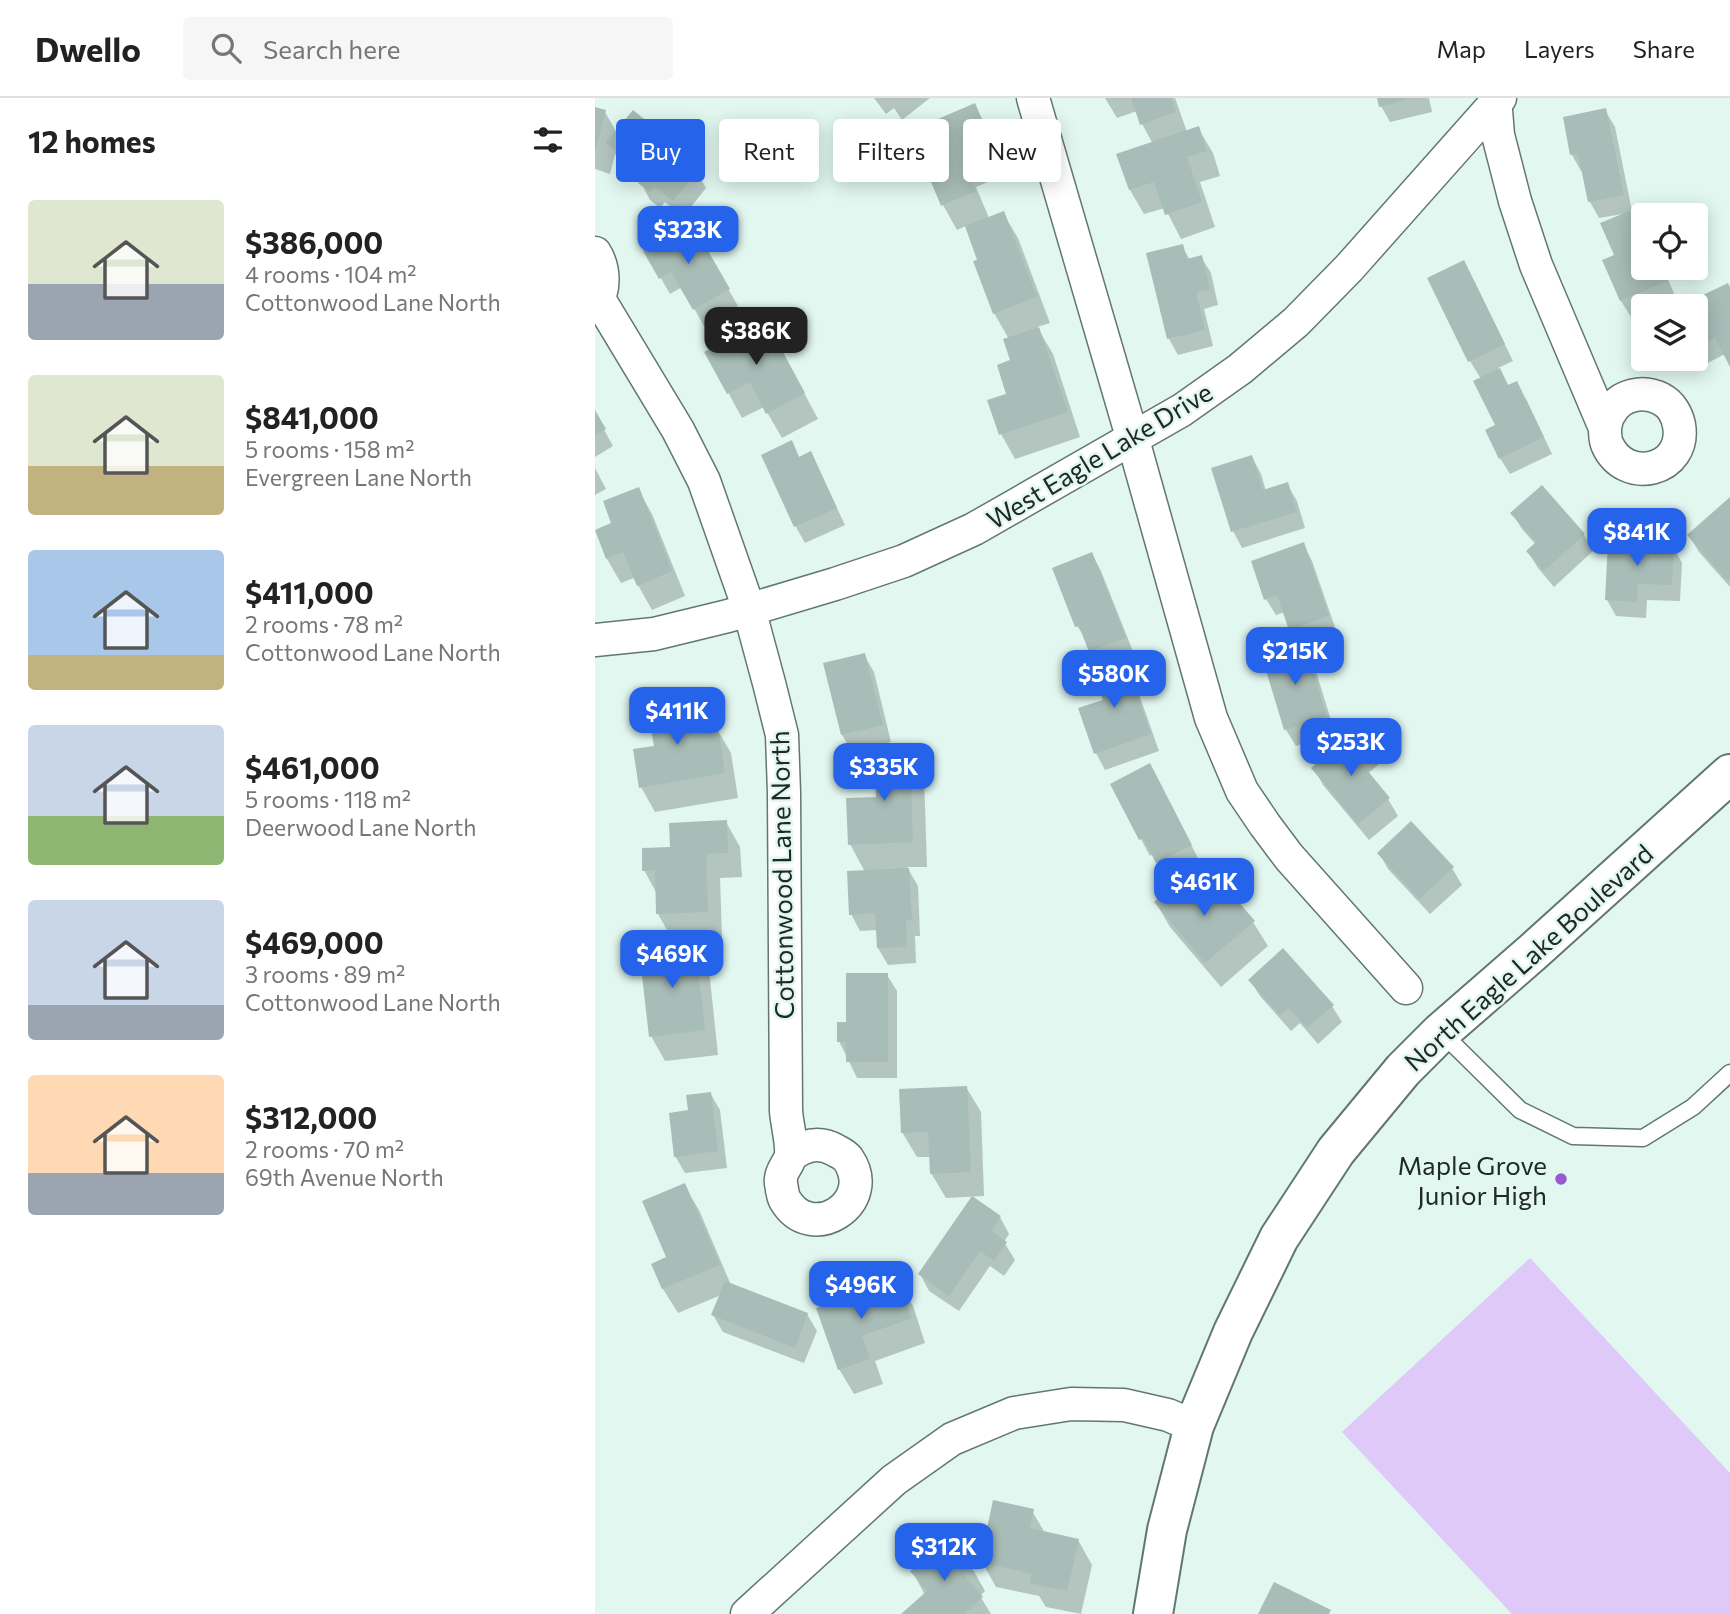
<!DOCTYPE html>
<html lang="en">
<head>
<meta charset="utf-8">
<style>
	:root { --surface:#fff; --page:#f6f6f6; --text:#222; --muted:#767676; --line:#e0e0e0; --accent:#2563eb }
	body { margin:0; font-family:Commissioner,sans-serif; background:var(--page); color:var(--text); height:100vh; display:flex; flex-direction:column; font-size:26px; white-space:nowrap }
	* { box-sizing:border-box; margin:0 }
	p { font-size:23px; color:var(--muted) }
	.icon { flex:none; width:38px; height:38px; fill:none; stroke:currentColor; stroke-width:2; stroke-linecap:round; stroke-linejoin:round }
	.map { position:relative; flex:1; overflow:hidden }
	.details { display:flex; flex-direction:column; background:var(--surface); width:595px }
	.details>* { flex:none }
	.hud { position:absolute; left:21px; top:21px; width:665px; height:63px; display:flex; gap:14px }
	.tools { position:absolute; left:1036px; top:105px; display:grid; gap:14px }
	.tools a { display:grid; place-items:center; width:77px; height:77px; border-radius:7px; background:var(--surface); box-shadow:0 4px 18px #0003; font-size:35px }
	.price { position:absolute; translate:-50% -60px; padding:0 16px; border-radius:14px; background:var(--accent); color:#fff; font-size:23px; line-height:46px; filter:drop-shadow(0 2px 4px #0008) }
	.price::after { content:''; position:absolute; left:50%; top:42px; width:21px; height:16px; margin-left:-10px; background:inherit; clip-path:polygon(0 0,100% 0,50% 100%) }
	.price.on { background:#222; color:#fff }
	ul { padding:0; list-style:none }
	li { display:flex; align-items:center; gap:21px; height:175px; padding:0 28px }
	li span { display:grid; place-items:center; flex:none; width:196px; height:140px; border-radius:7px; color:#555 }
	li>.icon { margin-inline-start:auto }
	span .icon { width:84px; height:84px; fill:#fffc; stroke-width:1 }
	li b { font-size:30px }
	h2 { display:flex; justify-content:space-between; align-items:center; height:84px; padding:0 28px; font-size:30px }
	.pill { padding:0 24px; border-radius:7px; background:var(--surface); box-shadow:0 4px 18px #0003; font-size:24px; line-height:63px }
	.pill.on { background:var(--accent); color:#fff }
	header { display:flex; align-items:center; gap:42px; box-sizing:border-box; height:98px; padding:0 35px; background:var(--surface); border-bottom:2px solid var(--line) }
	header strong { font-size:33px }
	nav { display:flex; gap:38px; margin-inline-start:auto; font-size:24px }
	.search { width:490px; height:63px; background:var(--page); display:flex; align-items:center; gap:18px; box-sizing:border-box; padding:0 24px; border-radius:7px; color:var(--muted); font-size:26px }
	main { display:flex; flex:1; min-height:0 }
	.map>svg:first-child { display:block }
	.green { fill:#dec9f9 }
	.shadow { fill:#0003 }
	.building { fill:#a8bdb7 }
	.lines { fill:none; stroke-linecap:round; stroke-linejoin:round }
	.lane-casing { stroke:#637771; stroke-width:19 }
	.street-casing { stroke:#637771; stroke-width:35 }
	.secondary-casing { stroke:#637771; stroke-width:42 }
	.lane { stroke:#fff; stroke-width:16 }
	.street { stroke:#fff; stroke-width:32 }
	.secondary { stroke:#fff; stroke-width:38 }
	.poi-dot { fill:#9559d0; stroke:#e1f7f0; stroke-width:2.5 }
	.labels { text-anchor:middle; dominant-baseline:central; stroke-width:5; stroke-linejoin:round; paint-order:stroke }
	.street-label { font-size:26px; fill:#212927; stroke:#e1f7f0 }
	.poi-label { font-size:26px; fill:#212927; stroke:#e1f7f0; text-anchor:end }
</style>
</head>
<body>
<header>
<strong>Dwello</strong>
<div class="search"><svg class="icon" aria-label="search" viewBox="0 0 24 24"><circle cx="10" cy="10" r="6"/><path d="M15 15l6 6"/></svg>Search here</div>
<nav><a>Map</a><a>Layers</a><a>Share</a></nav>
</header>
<main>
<section class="details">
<h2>12 homes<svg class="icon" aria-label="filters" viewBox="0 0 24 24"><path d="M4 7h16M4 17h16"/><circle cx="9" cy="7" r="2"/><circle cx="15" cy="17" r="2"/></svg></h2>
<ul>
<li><span style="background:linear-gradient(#dfe7d0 60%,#9aa5b1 0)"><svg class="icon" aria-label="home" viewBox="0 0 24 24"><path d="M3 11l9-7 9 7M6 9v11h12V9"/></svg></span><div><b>$386,000</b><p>4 rooms · 104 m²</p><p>Cottonwood Lane North</p></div></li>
<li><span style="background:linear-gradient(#dfe7d0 65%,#c2b280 0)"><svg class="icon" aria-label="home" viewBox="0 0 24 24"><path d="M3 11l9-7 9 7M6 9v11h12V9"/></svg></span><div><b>$841,000</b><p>5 rooms · 158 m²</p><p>Evergreen Lane North</p></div></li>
<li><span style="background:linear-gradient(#a9c7e8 75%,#c2b280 0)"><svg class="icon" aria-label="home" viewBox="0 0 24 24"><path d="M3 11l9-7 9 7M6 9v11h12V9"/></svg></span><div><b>$411,000</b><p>2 rooms · 78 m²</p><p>Cottonwood Lane North</p></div></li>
<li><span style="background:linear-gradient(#c9d6e8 65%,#8fb573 0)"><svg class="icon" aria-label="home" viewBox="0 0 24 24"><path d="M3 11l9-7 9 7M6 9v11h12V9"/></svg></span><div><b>$461,000</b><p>5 rooms · 118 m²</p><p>Deerwood Lane North</p></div></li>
<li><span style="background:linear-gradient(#c9d6e8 75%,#9aa5b1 0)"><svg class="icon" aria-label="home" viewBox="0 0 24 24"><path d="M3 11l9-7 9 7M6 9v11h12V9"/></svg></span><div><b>$469,000</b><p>3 rooms · 89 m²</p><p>Cottonwood Lane North</p></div></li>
<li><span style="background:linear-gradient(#ffd9b3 70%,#9aa5b1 0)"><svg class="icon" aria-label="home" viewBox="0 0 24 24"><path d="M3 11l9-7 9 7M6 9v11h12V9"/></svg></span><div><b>$312,000</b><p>2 rooms · 70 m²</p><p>69th Avenue North</p></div></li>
</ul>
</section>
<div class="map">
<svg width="1135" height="1516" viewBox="0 0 1135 1516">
	<rect width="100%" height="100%" fill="#e1f7f0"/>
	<polygon class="green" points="935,1160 1135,1375 1135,1516 917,1516 747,1334"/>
	<g class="shadow">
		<polygon points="279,0 335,0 307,22 299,10 291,16"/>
		<polygon points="510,0 580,0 592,34 603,30 618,55 625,78 605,84 620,129 586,141 570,110 549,116 535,92 524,57 558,46 547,26 542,13 522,20"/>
		<polygon points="784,0 834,0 837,14 795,24 786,8"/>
		<polygon points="379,8 394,32 412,76 381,89 394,120 408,115 423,140 455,225 442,229 458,256 485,339 420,361 406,336 414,297 418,263 414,241 399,215 385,163 371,128 362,132 348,107"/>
		<polygon points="0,11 10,14 22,35 93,58 111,90 88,119 70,104 65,110 55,102 46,85 48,82 23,62 20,56 15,76 0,71"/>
		<polygon points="1010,12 1020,29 1037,113 1041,112 1048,125 1048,170 1068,170 1081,200 1061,208 1048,208 1048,214 1036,219 1026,203 1009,162 1021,158 1028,116 1004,120 995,104 989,73 986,73 977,57"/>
		<polygon points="96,127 143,208 109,228 87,189 75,196 51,154"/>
		<polygon points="587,148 595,162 606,159 616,175 623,207 609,211 618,248 583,257 574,241 553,157"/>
		<polygon points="878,181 918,263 903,270 913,288 931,301 957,356 915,376 905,360 902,328 886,281 875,263"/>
		<polygon points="1132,187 1135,192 1135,265 1130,256 1107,268 1101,258 1101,208 1089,208"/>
		<polygon points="184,248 223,321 187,340 169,309 147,320 111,254"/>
		<polygon points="0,315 18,348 0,359"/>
		<polygon points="196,345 205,360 224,372 250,427 210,445 201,429 168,358"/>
		<polygon points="657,359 666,376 671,393 692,386 702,403 710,430 647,450 638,433"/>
		<polygon points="0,370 11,391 0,397"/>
		<polygon points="43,391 57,416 90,498 57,512 39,480 26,485 12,461 1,433 19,426"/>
		<polygon points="1135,401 1135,489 1104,454 1094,438"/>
		<polygon points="917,415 989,437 998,453 959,489 943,470 933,454 941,447 927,431"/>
		<polygon points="708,446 717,463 742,535 708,546 718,564 740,635 701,648 691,632 669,560 706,549 695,531 690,514 681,517 671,501"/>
		<polygon points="1078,448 1087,465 1085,503 1052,502 1051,520 1021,518 1012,502"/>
		<polygon points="497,456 506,473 539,556 528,561 538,579 564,653 510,672 501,655 485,611 510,603 506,571 493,544 482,528"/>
		<polygon points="269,557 279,574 296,644 257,653 247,637 230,566"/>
		<polygon points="91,599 105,624 106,633 122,631 136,655 143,700 60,714 46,689 61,649"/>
		<polygon points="762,634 775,649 784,666 772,676 793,701 803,718 774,742 728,687 719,670"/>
		<polygon points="314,652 329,677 332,769 312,769 323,788 325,838 320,838 321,865 293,867 283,850 283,832 265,833 256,816 270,774 255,746"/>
		<polygon points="564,684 605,764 572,781 558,756 555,758 517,687"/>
		<polygon points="131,724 145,749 147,779 125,780 127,839 77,841 63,816 62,796 49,772 77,751"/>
		<polygon points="784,755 857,770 867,787 835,816 793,771"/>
		<polygon points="561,805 610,809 658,824 673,848 626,889 575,829"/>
		<polygon points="99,846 114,871 123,957 70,963 56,938"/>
		<polygon points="292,877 302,893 302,980 262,980 244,943 253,925"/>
		<polygon points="655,882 737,908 747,924 723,946 705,925 696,933 665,898"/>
		<polygon points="371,989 386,1014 389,1098 351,1100 336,1075 336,1059 322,1059 307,1034"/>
		<polygon points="115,995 125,1012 132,1070 90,1075 80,1058 95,1014"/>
		<polygon points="89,1087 104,1112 136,1187 212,1216 222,1233 209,1265 128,1234 118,1217 126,1197 83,1215 68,1191 58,1167 73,1160"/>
		<polygon points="405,1119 414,1136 409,1144 420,1162 409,1178 395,1168 364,1213 334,1193 325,1176"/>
		<polygon points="303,1184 318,1208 330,1245 280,1263 288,1286 259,1296 244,1271"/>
		<polygon points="437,1413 450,1435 483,1442 497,1467 486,1516 451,1509 444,1498 401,1489 387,1464"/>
		<polygon points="352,1442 376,1468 390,1493 385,1498 396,1516 308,1516 330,1497 317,1473"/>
	</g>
	<g class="building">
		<polygon points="536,0 576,0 581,14 545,27"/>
		<polygon points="782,0 814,0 814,1 784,9"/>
		<polygon points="380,5 400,51 369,64 381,93 346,108 315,33"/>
		<polygon points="0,9 11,12 1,51 0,51"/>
		<polygon points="1011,10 1029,97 993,104 983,56 975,57 968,19"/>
		<polygon points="38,12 94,57 90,61 103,72 78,103 60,89 55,94 43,85 50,76 11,45"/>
		<polygon points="604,28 612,53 592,59 607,104 570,117 559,84 534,92 521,56"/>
		<polygon points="1042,110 1048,125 1048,170 1067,170 1073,183 1025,203 1007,162 1019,157 1005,125"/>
		<polygon points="409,113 442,199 398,216 378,163 382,162 370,128"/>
		<polygon points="97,125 135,191 98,212 76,174 64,181 48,153"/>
		<polygon points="588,146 592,161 607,157 615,191 601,194 610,232 572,241 551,155"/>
		<polygon points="869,162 910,246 873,264 832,180"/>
		<polygon points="1133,185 1135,189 1135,269 1120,240 1101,250 1101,208 1085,208"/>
		<polygon points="170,221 210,295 171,316 155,284 132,296 109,254"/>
		<polygon points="444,229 473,314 404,337 392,302 411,296 402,267 415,262 408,241"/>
		<polygon points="905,270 913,287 922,283 949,339 904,361 890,332 900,327 878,283"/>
		<polygon points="0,312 11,331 0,337"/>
		<polygon points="197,342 204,359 216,353 242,410 199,429 166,357"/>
		<polygon points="657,357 668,392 693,384 702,414 636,434 616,370"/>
		<polygon points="947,387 990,436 949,473 931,453 941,444 915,415"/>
		<polygon points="44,389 77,473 42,488 28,454 11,461 0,432 16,425 8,403"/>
		<polygon points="1135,399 1135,480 1132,482 1092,437"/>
		<polygon points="1013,443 1079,446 1077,487 1043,486 1042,504 1010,502"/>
		<polygon points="709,444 734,518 694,532 682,497 669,502 656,463"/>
		<polygon points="497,454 531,540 494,554 484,528 480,529 457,470"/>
		<polygon points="710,546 732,619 689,632 667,559"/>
		<polygon points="270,555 288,627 246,637 228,565"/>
		<polygon points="529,561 556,636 499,656 483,610 508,602 498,572"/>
		<polygon points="91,598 97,633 123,629 130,675 44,690 38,651 59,648 51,604"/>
		<polygon points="763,632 776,648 762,660 795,700 763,726 716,670"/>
		<polygon points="315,650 318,744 253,747 251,700 281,699 279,651"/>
		<polygon points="555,665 597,747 561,765 548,740 544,742 515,686"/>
		<polygon points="132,722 133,755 111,756 113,814 61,816 60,772 47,773 47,750 75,749 74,725"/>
		<polygon points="816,723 859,769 824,801 782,755"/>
		<polygon points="314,770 317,822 311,822 312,849 282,850 280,815 254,817 252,773"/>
		<polygon points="587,780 610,806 630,788 660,823 610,865 559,804"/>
		<polygon points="100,844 110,932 54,939 44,851"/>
		<polygon points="688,850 739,907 712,930 694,910 685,917 653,882"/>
		<polygon points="251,875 293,875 293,964 251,964 251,944 242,944 242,924 251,924"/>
		<polygon points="372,988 376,1074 335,1076 333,1034 306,1035 304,991"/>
		<polygon points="116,994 123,1053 79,1059 74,1015 93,1012 91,997"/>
		<polygon points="90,1085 125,1167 67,1191 56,1166 71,1159 47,1103"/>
		<polygon points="377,1098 406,1118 396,1133 412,1144 399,1163 385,1153 354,1198 323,1176"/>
		<polygon points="304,1182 317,1220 267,1238 275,1261 243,1272 221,1210"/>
		<polygon points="130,1183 213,1215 200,1250 116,1217"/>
		<polygon points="398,1402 439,1411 435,1430 484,1441 472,1493 434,1485 437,1476 385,1464"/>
		<polygon points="353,1440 377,1467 368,1476 388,1499 369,1516 306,1516 332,1493 315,1473"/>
		<polygon points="679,1484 736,1512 734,1516 663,1516"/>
	</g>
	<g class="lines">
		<g class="lane-casing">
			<polyline id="lane" points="846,934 925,1012 978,1038 1048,1040 1098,1009 1135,975"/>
		</g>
		<g class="street-casing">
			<g id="street">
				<polyline points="438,0 538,342 616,620 647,693 670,727 694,759 811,890"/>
				<path d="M 900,0 L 903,37 L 920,103 L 941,167 L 1010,330 C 1010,335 1010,341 1012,346 C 1030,388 1092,373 1084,327 C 1082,317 1076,306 1066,301 C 1049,292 1025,296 1015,315 C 1012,319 1011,325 1010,330"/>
				<path d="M 0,155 C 9,169 11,192 0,206"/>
				<path d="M 4,201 L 83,332 L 109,383 L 154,511 L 174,585 L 187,637 L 189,695 L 191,1013 C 192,1026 197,1044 196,1056 C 195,1065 186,1072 186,1081 C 185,1085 187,1088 187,1092 C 188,1095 188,1099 190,1102 C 216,1147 283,1105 253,1061 C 249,1056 245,1055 240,1052 C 224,1043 210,1047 196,1057"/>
				<polyline points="0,542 59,536 133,518 240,486 309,463 379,431 587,312 645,271 701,224 754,170 905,0"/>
				<polyline points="152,1516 299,1382 357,1341 419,1315 476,1306 529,1307 573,1317 599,1328"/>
			</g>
		</g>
		<g class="secondary-casing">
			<polyline id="secondary" points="558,1516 572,1432 599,1328 638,1234 684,1140 741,1053 808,972 846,934 939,853 1135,676"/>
		</g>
		<use href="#lane" class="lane"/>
		<use href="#street" class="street"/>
		<use href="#secondary" class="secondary"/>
	</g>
	<circle class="poi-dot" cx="966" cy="1081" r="7"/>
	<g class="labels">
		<g class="street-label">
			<text transform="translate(504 357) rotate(-31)">West Eagle Lake Drive</text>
			<text transform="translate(186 777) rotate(-91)">Cottonwood Lane North</text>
			<text transform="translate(933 859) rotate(-42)">North Eagle Lake Boulevard</text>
		</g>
		<g class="poi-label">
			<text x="952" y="1066">Maple Grove<tspan x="952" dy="30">Junior High</tspan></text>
		</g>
	</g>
</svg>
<div class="tools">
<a><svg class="icon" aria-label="locate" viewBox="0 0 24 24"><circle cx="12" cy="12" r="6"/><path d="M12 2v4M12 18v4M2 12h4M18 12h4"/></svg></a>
<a><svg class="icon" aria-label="layers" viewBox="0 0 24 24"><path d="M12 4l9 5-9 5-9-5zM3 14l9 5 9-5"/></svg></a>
</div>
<b class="price" style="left:93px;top:168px">$323K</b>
<b class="price on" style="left:161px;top:269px">$386K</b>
<b class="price" style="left:1042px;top:470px">$841K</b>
<b class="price" style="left:700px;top:589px">$215K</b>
<b class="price" style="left:519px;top:612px">$580K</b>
<b class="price" style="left:82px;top:649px">$411K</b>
<b class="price" style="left:756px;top:680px">$253K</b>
<b class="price" style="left:289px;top:705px">$335K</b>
<b class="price" style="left:609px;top:820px">$461K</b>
<b class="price" style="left:77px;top:892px">$469K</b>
<b class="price" style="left:266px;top:1223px">$496K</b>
<b class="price" style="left:349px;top:1485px">$312K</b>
<div class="hud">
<a class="pill on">Buy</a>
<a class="pill">Rent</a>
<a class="pill">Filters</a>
<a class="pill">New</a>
</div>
</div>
</main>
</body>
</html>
